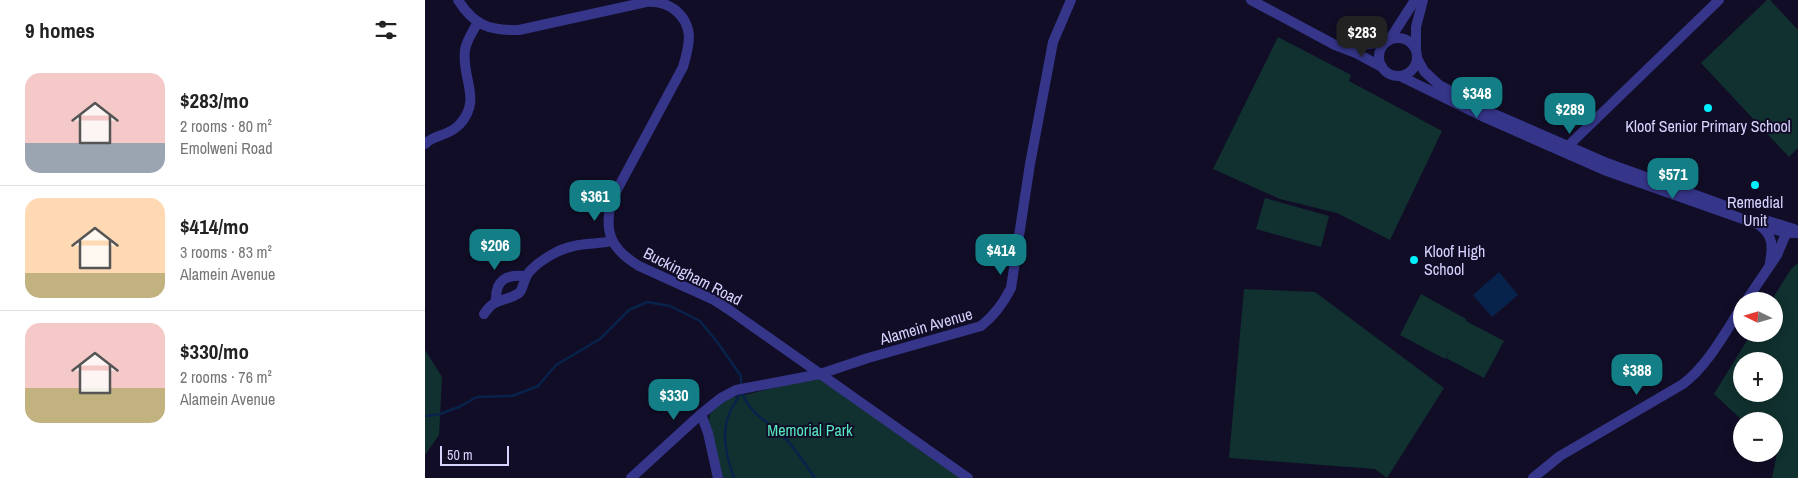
<!DOCTYPE html>
<html lang="en">
<head>
<meta charset="utf-8">
<style>
	:root { --surface:#fff; --page:#f6f6f6; --text:#222; --muted:#767676; --line:#e0e0e0; --accent:#137e85 }
	body { margin:0; font-family:"Archivo Narrow",sans-serif; background:var(--page); color:var(--text); height:100vh; display:flex; flex-direction:column; font-size:19px; white-space:nowrap }
	* { box-sizing:border-box; margin:0 }
	p { font-size:16px; color:var(--muted) }
	.icon { flex:none; width:28px; height:28px; fill:none; stroke:currentColor; stroke-width:2; stroke-linecap:round; stroke-linejoin:round }
	.map { position:relative; flex:1; overflow:hidden }
	.drawer { display:flex; flex-direction:column; background:var(--surface); width:425px }
	.drawer>* { flex:none }
	.needle { width:32px; rotate:275deg }
	.tools { position:absolute; left:1308px; top:292px; display:grid; gap:10px }
	.tools a { display:grid; place-items:center; width:50px; height:50px; border-radius:50%; background:var(--surface); box-shadow:0 2px 12px #0003; font-size:25px }
	.scale { position:absolute; left:15px; bottom:12px; width:69px; box-sizing:border-box; padding-left:5px; border:2px solid #d7d3ff; border-top:0; font-size:14px; line-height:18px; white-space:nowrap; color:#d7d3ff; -webkit-text-stroke:4px #110d27; paint-order:stroke }
	.price { position:absolute; translate:-50% -42px; padding:0 11px; border-radius:10px; background:var(--accent); color:#fff; font-size:16px; line-height:32px; filter:drop-shadow(0 1px 2px #0008) }
	.price::after { content:''; position:absolute; left:50%; top:30px; width:15px; height:11px; margin-left:-8px; background:inherit; clip-path:polygon(0 0,100% 0,50% 100%) }
	.price.on { background:#222; color:#fff }
	ul { padding:0; list-style:none }
	li { display:flex; align-items:center; gap:15px; height:125px; padding:0 25px }
	li+li { border-top:1px solid var(--line) }
	li span { display:grid; place-items:center; flex:none; width:140px; height:100px; border-radius:15px; color:#555 }
	li>.icon { margin-inline-start:auto }
	span .icon { width:60px; height:60px; fill:#fffc; stroke-width:1 }
	li b { font-size:21px }
	h2 { display:flex; justify-content:space-between; align-items:center; height:60px; padding:0 25px; font-size:21px }
	main { display:flex; flex:1; min-height:0 }
	.map>svg:first-child { display:block }
	.green { fill:#10312f; fill-rule:evenodd }
	.water { fill:#08234b }
	.lines { fill:none; stroke-linecap:round; stroke-linejoin:round }
	.stream { stroke:#08234b; stroke-width:2.5 }
	.minor { stroke:#353589; stroke-width:10 }
	.poi-dot { fill:#00effe; stroke:#110d27; stroke-width:2 }
	.labels { text-anchor:middle; dominant-baseline:central; stroke-width:4; stroke-linejoin:round; paint-order:stroke }
	.poi-label { font-size:16px; fill:#d7d3ff; stroke:#110d27 }
	.street-label { font-size:16px; fill:#d7d3ff; stroke:#110d27 }
	.park-label { font-size:16px; fill:#56e8be; stroke:#110d27 }
</style>
</head>
<body>
<main>
<section class="drawer">
<h2>9 homes<svg class="icon" aria-label="filters" viewBox="0 0 24 24"><path d="M4 7h16M4 17h16"/><circle cx="9" cy="7" r="2"/><circle cx="15" cy="17" r="2"/></svg></h2>
<ul>
<li><span style="background:linear-gradient(#f6c9c9 70%,#9aa5b1 0)"><svg class="icon" aria-label="home" viewBox="0 0 24 24"><path d="M3 11l9-7 9 7M6 9v11h12V9"/></svg></span><div><b>$283/mo</b><p>2 rooms · 80 m²</p><p>Emolweni Road</p></div></li>
<li><span style="background:linear-gradient(#ffd9b3 75%,#c2b280 0)"><svg class="icon" aria-label="home" viewBox="0 0 24 24"><path d="M3 11l9-7 9 7M6 9v11h12V9"/></svg></span><div><b>$414/mo</b><p>3 rooms · 83 m²</p><p>Alamein Avenue</p></div></li>
<li><span style="background:linear-gradient(#f6c9c9 65%,#c2b280 0)"><svg class="icon" aria-label="home" viewBox="0 0 24 24"><path d="M3 11l9-7 9 7M6 9v11h12V9"/></svg></span><div><b>$330/mo</b><p>2 rooms · 76 m²</p><p>Alamein Avenue</p></div></li>
</ul>
</section>
<div class="map">
<svg width="1373" height="478" viewBox="0 0 1373 478">
	<rect width="100%" height="100%" fill="#110d27"/>
	<g class="green">
		<polygon points="1342,0 1345,0 1373,30 1373,148 1364,157 1276,63"/>
		<polygon points="853,37 926,75 924,81 1017,131 965,240 912,213 855,199 788,169"/>
		<polygon points="840,198 904,216 896,247 831,229"/>
		<path d="M 1373,263 L 1373,478 L 1347,478 L 1352,453 L 1349,450 L 1349,421 L 1318,421 L 1289,394 L 1326,334 L 1349,334 L 1349,301 L 1346,301 L 1366,269 ZM 1316,361 L 1349,361 L 1349,394 L 1316,394 Z"/>
		<polygon points="819,289 890,292 1019,388 962,478 950,469 804,458"/>
		<polygon points="996,294 1041,319 1041,321 1079,341 1059,378 1021,358 1027,346 1020,359 975,335"/>
		<polygon points="0,350 17,377 14,435 0,455"/>
		<path d="M 395,377 L 538,478 L 294,478 C 289,454 277,425 289,402 Z"/>
	</g>
	<polygon class="water" points="1074,272 1093,295 1067,317 1048,295"/>
	<g class="lines">
		<g class="stream">
			<path d="M 316,391 C 327,417 341,419 359,437 C 371,448 380,465 390,478"/>
			<polyline points="0,416 15,414 34,407 52,397 87,396 113,386 131,365 175,339 204,310 222,302 245,306 275,321 293,343 316,376 316,386"/>
			<path d="M 309,478 C 302,458 295,433 305,412 C 308,404 313,401 315,392"/>
		</g>
		<g class="minor">
			<path d="M 33,0 C 49,25 64,31 94,30 L 221,2 C 242,0 262,13 264,36 C 264,47 261,57 258,67 L 186,201 C 179,233 186,249 214,266 L 289,300 L 303,309 L 543,478"/>
			<polyline points="826,0 910,45 931,53 957,67"/>
			<circle cx="973" cy="57" r="19"/>
			<polyline points="965,39 990,0"/>
			<polyline points="918,45 938,45 962,41"/>
			<polyline points="991,48 991,27 998,0"/>
			<polyline points="992,58 999,71 1014,85 1067,113 1182,163 1298,205"/>
			<polyline points="975,76 1061,118 1179,170 1335,225 1362,233 1373,233"/>
			<path d="M 0,144 C 8,135 24,136 34,125 C 58,100 36,78 40,50 C 41,41 48,31 53,22"/>
			<polyline points="1143,146 1294,0"/>
			<polyline points="1337,219 1369,229"/>
			<path d="M 1335,226 C 1348,235 1348,247 1345,262"/>
			<path d="M 71,301 C 70,280 81,274 101,276"/>
			<polyline points="1321,301 1352,255 1363,229"/>
			<path d="M 59,314 C 71,296 79,303 94,293 C 99,289 98,277 106,270 C 117,259 134,249 149,246 C 161,243 175,244 187,241"/>
			<polyline points="276,414 283,433 293,478"/>
			<path d="M 206,478 L 276,414 L 296,398 L 311,390 L 395,374 L 443,358 L 556,326 C 570,315 578,304 586,288 L 605,164 L 628,42 L 646,0"/>
			<path d="M 1108,478 L 1135,456 L 1258,384 C 1283,365 1299,334 1316,308"/>
		</g>
	</g>
	<g class="poi-dot">
		<circle cx="1283" cy="108" r="5"/>
		<circle cx="1330" cy="185" r="5"/>
		<circle cx="989" cy="260" r="5"/>
	</g>
	<g class="labels">
		<g class="poi-label">
			<text x="1283" y="126">Kloof Senior Primary School</text>
			<text x="1330" y="202">Remedial<tspan x="1330" dy="18">Unit</tspan></text>
			<text x="999" y="251" text-anchor="start">Kloof High<tspan x="999" dy="18">School</tspan></text>
		</g>
		<g class="street-label">
			<text transform="translate(268 276) rotate(27)">Buckingham Road</text>
			<text transform="translate(501 326) rotate(-16)">Alamein Avenue</text>
		</g>
		<g class="park-label">
			<text x="385" y="430">Memorial Park</text>
		</g>
	</g>
</svg>
<div class="tools">
<a><svg class="needle" viewBox="-14 -14 28 28"><path d="M0-13l5 13h-10z" fill="#e53935"/><path d="M0 13l5-13h-10z" fill="#767676"/></svg></a>
<a>+</a>
<a>−</a>
</div>
<div class="scale">50 m</div>
<b class="price on" style="left:937px;top:58px">$283</b>
<b class="price" style="left:1052px;top:119px">$348</b>
<b class="price" style="left:1145px;top:135px">$289</b>
<b class="price" style="left:1248px;top:200px">$571</b>
<b class="price" style="left:170px;top:222px">$361</b>
<b class="price" style="left:70px;top:271px">$206</b>
<b class="price" style="left:576px;top:276px">$414</b>
<b class="price" style="left:1212px;top:396px">$388</b>
<b class="price" style="left:249px;top:421px">$330</b>
</div>
</main>
</body>
</html>
